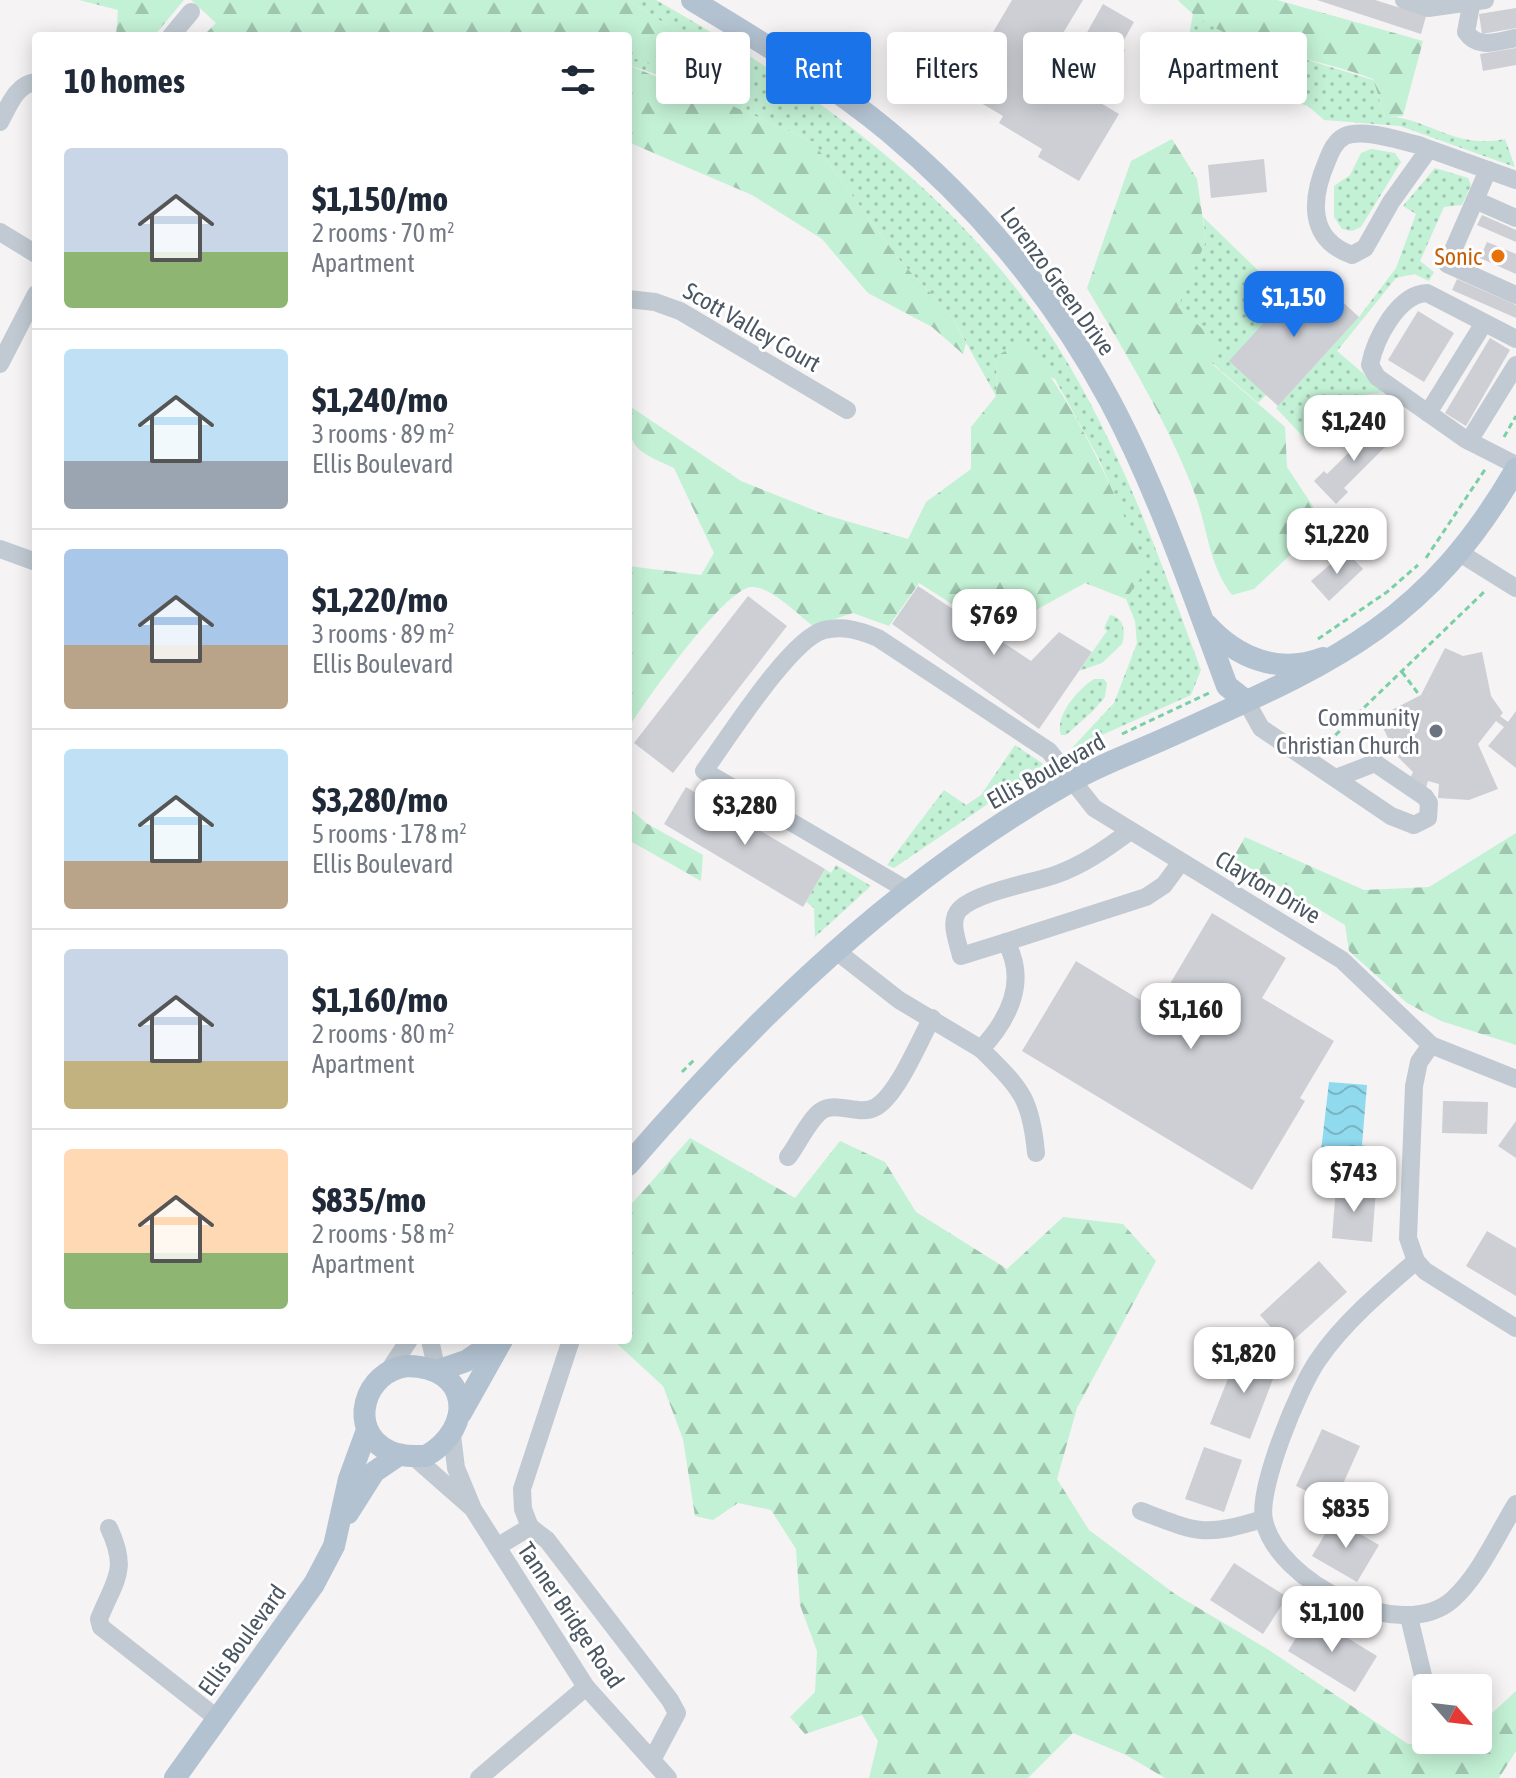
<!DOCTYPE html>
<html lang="en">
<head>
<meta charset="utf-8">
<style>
	:root { --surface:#fff; --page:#f2f2f3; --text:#1f2937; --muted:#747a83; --line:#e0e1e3; --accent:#1a73e8 }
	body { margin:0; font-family:"Asap Condensed",sans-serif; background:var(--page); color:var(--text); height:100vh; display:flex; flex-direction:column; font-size:30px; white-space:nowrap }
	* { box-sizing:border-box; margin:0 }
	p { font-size:26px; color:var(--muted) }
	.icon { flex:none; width:44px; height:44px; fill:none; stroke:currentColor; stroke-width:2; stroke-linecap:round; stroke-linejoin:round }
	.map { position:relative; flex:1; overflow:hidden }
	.sheet { position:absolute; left:32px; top:32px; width:600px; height:1312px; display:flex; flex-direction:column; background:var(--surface); border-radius:8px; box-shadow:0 4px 20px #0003 }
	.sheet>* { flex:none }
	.guide { position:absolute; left:656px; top:32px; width:740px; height:72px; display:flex; gap:16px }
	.needle { width:52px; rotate:118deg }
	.controls { position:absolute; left:1412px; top:1674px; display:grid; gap:16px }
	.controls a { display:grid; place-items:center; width:80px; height:80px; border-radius:8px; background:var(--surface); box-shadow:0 4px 20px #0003; font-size:40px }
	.price { position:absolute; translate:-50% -68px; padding:0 18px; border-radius:16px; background:#fff; color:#222; font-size:26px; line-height:52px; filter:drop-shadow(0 2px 4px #0008) }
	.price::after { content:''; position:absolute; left:50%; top:48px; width:24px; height:18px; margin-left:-12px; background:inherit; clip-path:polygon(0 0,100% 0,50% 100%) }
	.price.on { background:var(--accent); color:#fff }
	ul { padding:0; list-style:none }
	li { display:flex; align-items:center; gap:24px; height:200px; padding:0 32px }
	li+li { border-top:2px solid var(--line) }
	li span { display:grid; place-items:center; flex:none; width:224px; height:160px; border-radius:8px; color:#555 }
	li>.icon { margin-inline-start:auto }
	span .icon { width:96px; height:96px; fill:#fffc; stroke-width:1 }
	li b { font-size:34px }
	h2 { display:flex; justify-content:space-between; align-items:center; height:96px; padding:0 32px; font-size:34px }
	.tag { padding:0 28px; border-radius:8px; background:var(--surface); box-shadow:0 4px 20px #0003; font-size:28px; line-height:72px }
	.tag.on { background:var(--accent); color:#fff }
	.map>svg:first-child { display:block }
	.green { fill:url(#green-dots) }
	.forest { fill:url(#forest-firs) }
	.water { fill:url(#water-waves) }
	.building { fill:#cdcfd5 }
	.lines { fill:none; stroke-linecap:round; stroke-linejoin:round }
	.path { stroke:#7ad0a6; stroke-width:3; stroke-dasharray:6 4; stroke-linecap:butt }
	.minor { stroke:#c1cad2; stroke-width:18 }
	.major { stroke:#b3c2d1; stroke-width:22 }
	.food-dot { fill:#e8710a; stroke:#fff; stroke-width:3 }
	.worship-dot { fill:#6b7280; stroke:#fff; stroke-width:3 }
	.labels { text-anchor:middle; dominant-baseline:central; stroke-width:6; stroke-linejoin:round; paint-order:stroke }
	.food-label { font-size:24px; fill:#c56008; stroke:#fff; text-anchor:end }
	.street-label { font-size:24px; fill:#4a5661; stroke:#fff }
	.worship-label { font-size:24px; fill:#5b616d; stroke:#fff; text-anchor:end }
</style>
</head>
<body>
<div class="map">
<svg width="1516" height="1778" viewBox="0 0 1516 1778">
	<defs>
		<pattern id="green-dots" width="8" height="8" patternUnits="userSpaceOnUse" patternTransform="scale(2)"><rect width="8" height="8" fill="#c3f1d5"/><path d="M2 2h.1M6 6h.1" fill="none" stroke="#a0c6b0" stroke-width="1.8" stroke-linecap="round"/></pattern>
		<pattern id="forest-firs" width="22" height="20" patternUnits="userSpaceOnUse" patternTransform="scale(2)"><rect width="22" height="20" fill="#c3f1d5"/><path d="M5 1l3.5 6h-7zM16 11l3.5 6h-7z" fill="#a0c6b0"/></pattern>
		<pattern id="water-waves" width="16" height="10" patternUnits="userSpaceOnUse" patternTransform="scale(2)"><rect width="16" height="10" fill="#90daee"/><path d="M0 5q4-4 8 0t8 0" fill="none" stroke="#78b4c4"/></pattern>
	</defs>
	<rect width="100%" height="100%" fill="#f5f3f3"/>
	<g class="green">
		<path d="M 628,0 L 656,0 C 811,88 957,192 1056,344 C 1120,445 1160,559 1201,670 L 1191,695 L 1071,749 L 1114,703 L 1137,643 L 1135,621 L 1126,599 L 1146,569 L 1099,459 L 1055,379 L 997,356 L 996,396 L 950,314 L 901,262 L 813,142 L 735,107 L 716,94 L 628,65 L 628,56 L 632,57 L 690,79 L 699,62 L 678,32 Z"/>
		<path d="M 1193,13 L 1245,41 L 1373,80 L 1385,117 C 1425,115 1452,150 1505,139 L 1515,167 L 1400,126 L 1324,120 L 1308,106 L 1208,77 L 1182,77 Z"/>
		<polygon points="1371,149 1395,153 1401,162 1361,227 1352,231 1342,229 1334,217 1334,186 1350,175 1361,153"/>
		<polygon points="1435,168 1468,178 1471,185 1462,205 1444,207 1420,261 1434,272 1429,281 1414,274 1396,278 1337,351 1385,392 1363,395 1320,443 1315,446 1310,444 1276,408 1359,317 1396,268 1416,214 1403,206"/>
		<polygon points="1203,217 1271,283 1282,303 1266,395 1258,403 1212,363 1177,307 1206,241"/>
		<path d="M 1110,615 C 1124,617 1126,632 1122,644 L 1102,663 L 1079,671 L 1107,631 L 1104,628 Z"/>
		<path d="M 1094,679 L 1104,679 L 1107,683 L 1105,697 L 1093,711 L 1066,735 L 1061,735 C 1054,716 1079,688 1094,679 Z"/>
		<polygon points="1015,745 1045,765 894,868 887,865 944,790 966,805 981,795"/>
		<polygon points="836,865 871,886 815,937 814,908 806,902 825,869 831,873"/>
	</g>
	<g class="forest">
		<polygon points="79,0 184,0 154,36 116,36 118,10"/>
		<polygon points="191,0 628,0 678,32 699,61 690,79 628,56 628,36 203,36 216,23"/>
		<path d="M 1178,0 L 1277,0 L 1423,41 L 1403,116 L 1385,117 L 1373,79 C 1314,56 1222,49 1178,0 Z"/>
		<polygon points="628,65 674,84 716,94 735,107 813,142 901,262 950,314 966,343 963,354 932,327 868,293 822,239 752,195 628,142"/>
		<path d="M 1172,139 L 1197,179 L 1206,241 L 1178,307 L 1215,340 L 1212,364 L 1285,427 L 1287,467 L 1324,523 L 1254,589 L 1232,595 C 1209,565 1208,531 1196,497 C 1169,424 1126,354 1087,288 L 1131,161 Z"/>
		<path d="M 1023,340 C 1079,408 1112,488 1147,569 L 1126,599 L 1085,583 L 996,632 L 919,583 L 889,626 L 853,613 L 813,626 C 797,614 772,587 752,587 C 725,587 645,702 628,728 L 628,566 L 701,575 L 714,553 L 674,468 C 635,450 628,449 628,405 L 741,481 L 826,515 L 908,539 L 926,502 L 971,469 L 971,427 L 996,396 L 997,356 Z"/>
		<polygon points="628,807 646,823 703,855 701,881 632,842 628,838"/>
		<polygon points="1516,833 1516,1045 1441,1021 1407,1003 1349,951 1345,925 1233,858 1245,837 1364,890 1429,887"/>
		<polygon points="690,1138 795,1198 840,1141 885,1162 916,1212 1007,1269 1063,1217 1123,1224 1156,1261 1077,1408 1057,1479 1089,1530 1175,1594 1269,1650 1408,1744 1478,1740 1478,1726 1516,1691 1516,1751 1499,1778 1165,1778 1126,1755 1073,1733 1028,1778 869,1778 878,1741 862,1715 805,1734 790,1717 815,1692 817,1651 800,1605 796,1549 771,1510 738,1503 713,1520 695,1516 683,1439 663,1386 613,1340 628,1340 628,1208"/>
	</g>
	<polygon class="water" points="1329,1082 1367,1085 1362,1145 1366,1146 1365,1154 1321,1151"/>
	<g class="building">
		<polygon points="1012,0 1083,0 1042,68 1119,114 1079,181 1038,157 1042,149 999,123 1003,116 959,90"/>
		<polygon points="1317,0 1375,0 1426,16 1421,34"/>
		<polygon points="1103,4 1134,22 1120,47 1125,50 1107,82 1071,61"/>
		<polygon points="1516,8 1516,28 1482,34 1479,14"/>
		<polygon points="1516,48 1516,65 1483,71 1480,54"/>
		<polygon points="1264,159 1267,192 1211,198 1208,165"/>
		<polygon points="1482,215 1516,230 1516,242 1477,225"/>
		<polygon points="1487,242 1516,254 1516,274 1480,258"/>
		<polygon points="1310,272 1359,317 1278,406 1229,361"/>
		<polygon points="1457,279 1516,305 1516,318 1452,290"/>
		<polygon points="1418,311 1454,333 1424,382 1388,360"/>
		<polygon points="1490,338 1510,350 1466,426 1445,413"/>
		<polygon points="1380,422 1395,437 1344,488 1348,492 1336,504 1314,481 1324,471 1327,474"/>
		<polygon points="1346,551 1363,569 1329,601 1311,581"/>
		<polygon points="918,586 1031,661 1059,632 1092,652 1039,729 892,624"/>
		<polygon points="748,596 787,626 673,773 634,743"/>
		<polygon points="1445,648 1463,656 1482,652 1491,696 1503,713 1500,716 1508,722 1516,711 1516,768 1488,746 1504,727 1496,721 1478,744 1498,789 1469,800 1438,798 1439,784 1428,781 1426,788 1409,780 1413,772 1396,755 1378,717 1421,695"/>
		<polygon points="686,787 825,869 803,907 664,824"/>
		<polygon points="1212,913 1286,958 1262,998 1334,1041 1300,1098 1305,1101 1252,1190 1022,1051 1076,961 1155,1009"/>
		<polygon points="1443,1101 1488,1102 1487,1134 1442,1133"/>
		<polygon points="1516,1121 1516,1158 1498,1146"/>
		<polygon points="1336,1187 1376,1190 1372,1242 1332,1238"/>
		<polygon points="1487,1231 1516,1248 1516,1296 1466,1266"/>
		<polygon points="1319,1261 1347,1292 1287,1346 1260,1315"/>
		<polygon points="1239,1351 1278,1366 1250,1439 1210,1424"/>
		<polygon points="1322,1429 1360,1446 1334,1504 1296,1486"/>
		<polygon points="1204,1447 1242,1460 1224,1512 1185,1499"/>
		<polygon points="1334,1519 1379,1545 1357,1582 1312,1556"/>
		<polygon points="1234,1563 1287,1597 1263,1634 1210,1600"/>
		<polygon points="1310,1615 1377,1656 1355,1692 1288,1651"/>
	</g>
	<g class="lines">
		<g class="path">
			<polyline points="1504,437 1516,416"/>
			<polyline points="1426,558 1486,468"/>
			<polyline points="1318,639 1387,592 1418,565"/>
			<polyline points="1402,672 1420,696"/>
			<polyline points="1122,734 1209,693"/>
			<polyline points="1321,749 1485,591"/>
			<polyline points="682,1072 696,1058"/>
		</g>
		<g class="minor">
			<polyline points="1404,0 1428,8 1485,0"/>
			<path d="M 1472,0 L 1466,32 C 1478,50 1498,41 1516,38"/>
			<polyline points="171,36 191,12"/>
			<path d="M 0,122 C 9,106 16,84 36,82"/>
			<path d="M 1429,149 L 1391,202 L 1365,248 L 1352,255 C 1307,239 1311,198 1327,161 C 1331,151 1335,141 1345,136 C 1364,128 1400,141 1419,145 L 1429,149 L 1516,180"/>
			<polyline points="1488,170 1447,264 1516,295"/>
			<polyline points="1475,200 1516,218"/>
			<polyline points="0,232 36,254"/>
			<polyline points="628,299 655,302 680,311 847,410"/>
			<path d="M 1516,339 L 1427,293 C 1398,294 1375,339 1370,365 L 1377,377 L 1465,439 L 1516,465"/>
			<polyline points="0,364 36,294"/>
			<polyline points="1428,413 1484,323"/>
			<polyline points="1469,441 1516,365"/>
			<polyline points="0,549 36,562"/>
			<polyline points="1460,553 1516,588"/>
			<polyline points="1246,701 1261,728 1391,816 1414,825 1428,818 1429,803 1425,797 1375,763 1336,778"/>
			<path d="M 907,890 L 704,771 C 727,740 790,639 824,630 C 843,625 861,631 878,638 L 1049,751 L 1094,808 L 1342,960 L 1431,1045 L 1516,1079"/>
			<path d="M 1006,942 L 961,956 C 958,942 948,921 960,909 C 978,892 1031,883 1055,875 C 1083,865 1106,849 1130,831"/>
			<path d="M 835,950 L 899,1000 L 981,1049 C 1009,1019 1028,981 1006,942 L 1146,897 L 1164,885 L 1181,862"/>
			<polyline points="1431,1045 1419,1062 1414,1086 1408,1238 1416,1261 1425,1271 1516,1328"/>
			<path d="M 981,1049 C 1020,1088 1031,1097 1036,1153"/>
			<path d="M 788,1157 C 798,1144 808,1121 821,1111 C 836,1100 859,1117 876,1107 C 898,1094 919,1041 932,1018"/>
			<path d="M 1416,1261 C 1382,1290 1343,1323 1318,1360 C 1299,1387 1257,1489 1264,1520 C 1276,1581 1400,1645 1452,1600 C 1479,1576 1497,1535 1516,1504"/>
			<polyline points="430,1340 437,1371"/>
			<polyline points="390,1369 409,1340"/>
			<polyline points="452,1435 456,1468 473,1509 586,1687 668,1778"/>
			<polyline points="413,1456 471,1507"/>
			<path d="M 1141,1511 C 1199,1533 1203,1537 1263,1519"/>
			<polyline points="530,1527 523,1509 522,1489 571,1340"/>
			<path d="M 109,1528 C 129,1571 115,1579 99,1619 L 101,1627 L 218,1719"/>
			<polyline points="497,1547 530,1527 547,1540 670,1700 677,1713 652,1760"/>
			<polyline points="1409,1617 1426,1688"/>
			<polyline points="479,1778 586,1687"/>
		</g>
		<g class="major">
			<path d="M 692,0 C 759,41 828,81 888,131 C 977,205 1055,298 1110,401 C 1158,491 1191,590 1227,686 L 1246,701"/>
			<path d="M 1207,625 C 1237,658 1279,675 1323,658"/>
			<path d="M 628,1165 C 756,1016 898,879 1070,782 C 1099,765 1133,753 1164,739 C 1324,666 1423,630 1516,469"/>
			<path d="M 408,1366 C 470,1367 476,1427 426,1456 C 414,1456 401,1457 389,1451 C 346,1431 364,1370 408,1366 Z"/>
			<polyline points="437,1371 466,1361 497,1340"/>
			<polyline points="461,1413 502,1340"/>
			<polyline points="348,1513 374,1472 399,1455"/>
			<polyline points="175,1778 314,1584 334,1546 349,1479 367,1430"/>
		</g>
	</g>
	<circle class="food-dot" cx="1498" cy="256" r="8"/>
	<circle class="worship-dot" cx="1436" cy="731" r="8"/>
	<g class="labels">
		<g class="food-label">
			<text x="1482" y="256">Sonic</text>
		</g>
		<g class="street-label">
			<text transform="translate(1058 281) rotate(54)">Lorenzo Green Drive</text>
			<text transform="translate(752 327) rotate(30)">Scott Valley Court</text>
			<text transform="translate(1046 771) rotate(-29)">Ellis Boulevard</text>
			<text transform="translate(1268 887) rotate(31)">Clayton Drive</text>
			<text transform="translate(571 1615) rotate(56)">Tanner Bridge Road</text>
			<text transform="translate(242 1640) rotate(-54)">Ellis Boulevard</text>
		</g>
		<g class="worship-label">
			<text x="1420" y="717">Community<tspan x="1420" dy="28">Christian Church</tspan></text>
		</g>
	</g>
</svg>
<div class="controls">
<a><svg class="needle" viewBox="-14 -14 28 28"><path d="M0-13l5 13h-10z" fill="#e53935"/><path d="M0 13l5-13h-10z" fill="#747a83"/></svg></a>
</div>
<b class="price on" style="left:1294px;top:339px">$1,150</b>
<b class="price" style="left:1354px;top:463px">$1,240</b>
<b class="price" style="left:1337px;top:576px">$1,220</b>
<b class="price" style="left:994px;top:657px">$769</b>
<b class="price" style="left:745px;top:847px">$3,280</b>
<b class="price" style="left:1191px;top:1051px">$1,160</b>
<b class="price" style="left:1354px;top:1214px">$743</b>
<b class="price" style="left:1244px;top:1395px">$1,820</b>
<b class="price" style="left:1346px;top:1550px">$835</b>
<b class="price" style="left:1332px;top:1654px">$1,100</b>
<div class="guide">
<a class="tag">Buy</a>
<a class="tag on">Rent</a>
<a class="tag">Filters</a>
<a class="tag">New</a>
<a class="tag">Apartment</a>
</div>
<section class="sheet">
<h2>10 homes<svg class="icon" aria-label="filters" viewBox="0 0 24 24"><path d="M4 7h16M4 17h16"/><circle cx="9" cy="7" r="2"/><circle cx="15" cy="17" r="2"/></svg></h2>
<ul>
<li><span style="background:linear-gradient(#c9d6e8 65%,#8fb573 0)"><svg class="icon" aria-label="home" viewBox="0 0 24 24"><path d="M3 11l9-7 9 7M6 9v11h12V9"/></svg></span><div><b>$1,150/mo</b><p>2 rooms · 70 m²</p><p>Apartment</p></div></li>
<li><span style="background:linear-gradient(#bfe0f5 70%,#9aa5b1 0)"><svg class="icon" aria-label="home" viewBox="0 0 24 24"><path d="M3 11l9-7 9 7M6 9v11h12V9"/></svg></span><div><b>$1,240/mo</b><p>3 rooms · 89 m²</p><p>Ellis Boulevard</p></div></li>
<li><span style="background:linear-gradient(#a9c7e8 60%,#b9a48a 0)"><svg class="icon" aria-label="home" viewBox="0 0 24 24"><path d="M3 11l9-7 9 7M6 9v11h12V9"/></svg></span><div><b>$1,220/mo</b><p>3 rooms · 89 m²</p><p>Ellis Boulevard</p></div></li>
<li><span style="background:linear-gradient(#bfe0f5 70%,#b9a48a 0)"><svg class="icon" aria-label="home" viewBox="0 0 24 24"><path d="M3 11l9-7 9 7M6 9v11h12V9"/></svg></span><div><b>$3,280/mo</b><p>5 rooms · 178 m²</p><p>Ellis Boulevard</p></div></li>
<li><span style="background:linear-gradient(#c9d6e8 70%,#c2b280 0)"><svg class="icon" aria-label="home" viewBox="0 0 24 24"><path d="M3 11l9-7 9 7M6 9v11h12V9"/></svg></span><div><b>$1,160/mo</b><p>2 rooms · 80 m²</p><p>Apartment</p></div></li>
<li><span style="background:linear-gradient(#ffd9b3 65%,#8fb573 0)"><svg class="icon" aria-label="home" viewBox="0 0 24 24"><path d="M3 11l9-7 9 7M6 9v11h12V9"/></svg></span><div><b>$835/mo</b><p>2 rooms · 58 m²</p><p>Apartment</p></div></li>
</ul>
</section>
</div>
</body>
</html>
